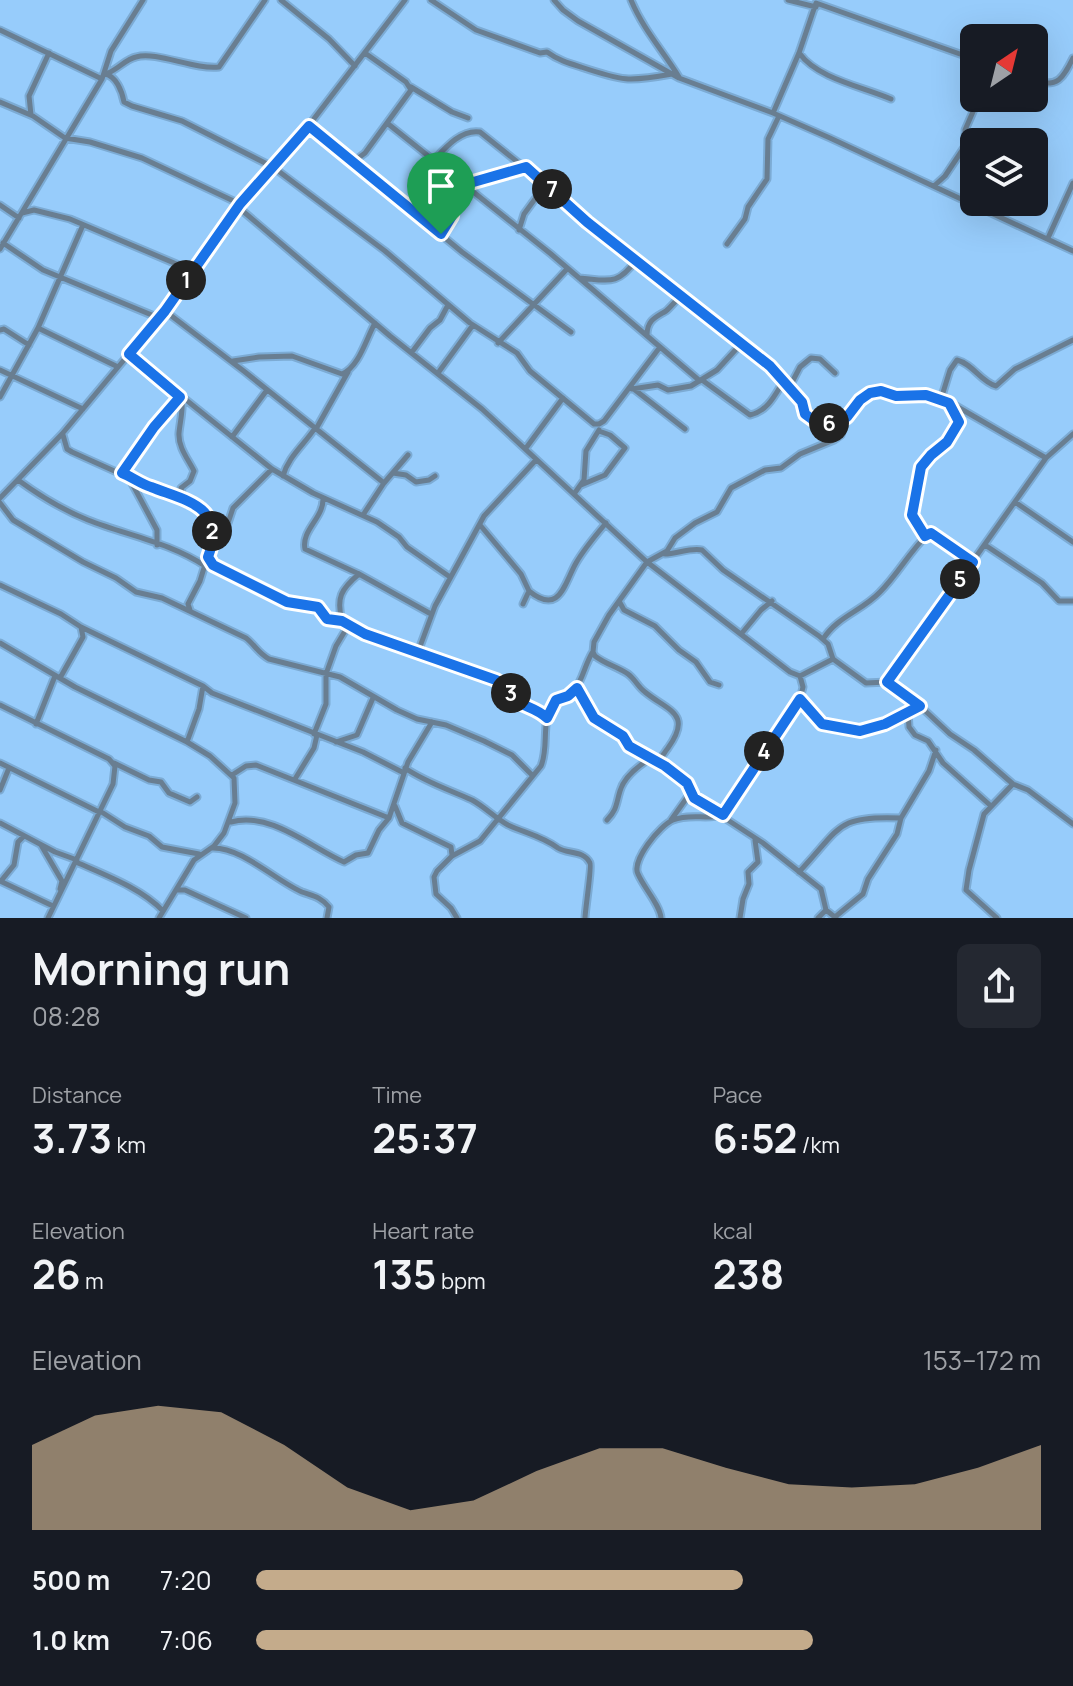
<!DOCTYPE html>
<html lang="en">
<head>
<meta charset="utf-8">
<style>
	:root { --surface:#171b24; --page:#242831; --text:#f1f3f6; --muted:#9ea1a6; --accent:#c4ab8b }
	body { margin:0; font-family:Manrope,sans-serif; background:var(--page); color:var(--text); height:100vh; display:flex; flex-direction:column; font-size:30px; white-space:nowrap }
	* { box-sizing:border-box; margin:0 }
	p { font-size:26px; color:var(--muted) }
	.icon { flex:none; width:44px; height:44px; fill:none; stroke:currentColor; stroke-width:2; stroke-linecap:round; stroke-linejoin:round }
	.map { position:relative; height:918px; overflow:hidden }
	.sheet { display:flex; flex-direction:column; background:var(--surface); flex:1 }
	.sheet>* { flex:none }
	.needle { width:52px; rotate:35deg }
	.buttons { position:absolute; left:960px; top:24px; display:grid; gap:16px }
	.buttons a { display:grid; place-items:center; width:88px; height:88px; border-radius:12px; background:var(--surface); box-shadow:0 8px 32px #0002; font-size:40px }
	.pin { position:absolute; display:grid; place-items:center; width:68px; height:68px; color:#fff; margin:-82px -34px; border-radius:50% 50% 50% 0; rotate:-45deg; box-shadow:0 0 8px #0007 }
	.pin .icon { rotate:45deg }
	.km { position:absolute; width:40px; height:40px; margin:-20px; border-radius:50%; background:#222; color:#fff; font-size:22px; line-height:40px; text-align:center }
	.round { display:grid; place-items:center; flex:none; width:84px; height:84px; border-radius:12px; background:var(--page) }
	.headline { display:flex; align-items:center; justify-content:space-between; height:136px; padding:0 32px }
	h1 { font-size:44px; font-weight:700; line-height:60px }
	.stats { display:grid; grid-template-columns:repeat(3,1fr); gap:12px; height:136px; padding:8px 32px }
	.stats div { display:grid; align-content:center }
	.stats b { font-size:40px; font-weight:700 }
	.stats small { font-size:22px; font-weight:400 }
	.stats p { font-size:22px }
	.chart { height:224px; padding:16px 32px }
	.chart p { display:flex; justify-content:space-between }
	.chart svg { width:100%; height:144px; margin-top:8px; fill:var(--accent); opacity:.7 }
	ul { padding:0 32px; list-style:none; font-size:26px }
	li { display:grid; grid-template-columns:128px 96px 1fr; align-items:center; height:60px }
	li i { height:20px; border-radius:10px; background:var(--accent) }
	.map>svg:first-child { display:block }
</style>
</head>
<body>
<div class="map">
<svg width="1073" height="918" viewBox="0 0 1073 918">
	<rect width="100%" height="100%" fill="#97ccfb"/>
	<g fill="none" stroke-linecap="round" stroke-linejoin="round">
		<defs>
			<path id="minor" d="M281,0L329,39L355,66
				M431,0L476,30L540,53L547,52C558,60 568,63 581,67C623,81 628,82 672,74
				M554,0L563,10L578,21L679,78L773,113L830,138L1073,251
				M631,0C643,29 663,51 679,77
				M788,0L816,7
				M816,3L974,59
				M0,30L102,79
				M800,54C817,78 863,87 891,99
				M108,73C118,69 126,59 136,57C157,51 194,70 219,67L265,0
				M105,74C116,76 122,91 124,102L132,106L182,121L273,167L385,251L470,323L517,353L530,371L594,424H599L604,421L660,347
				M1034,81C1058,88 1063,78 1073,58
				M411,87L452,112L468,118
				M0,102L33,116L65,138L90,142L142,158L240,204
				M773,113L799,53L816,3
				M31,115L29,96L49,53
				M387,123L551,254L700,381
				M309,126L462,252L571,332
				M434,160C445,148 461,129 480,132L545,184L587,222L770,366L802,402L805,414L813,420L821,423L839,421L847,417L854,406L870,393L881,391L896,396L926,395L956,406L1046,458
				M353,162L365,153L411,90L406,82L365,53
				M464,184L526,167
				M934,186L945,176L965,146V130L979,98
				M0,205L19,218
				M238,207L390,336L482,409L647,562L790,672L800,676L833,659L866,683L887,682L1046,458L1073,434
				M22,213L34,210L70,219L193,271
				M519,230L524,214L546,184
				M441,234L452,216L456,179
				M1048,238L1073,183
				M3,243L43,270L159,318
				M727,244L745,219L748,207L767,179L768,139L779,116
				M0,249L102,79L111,51L143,0
				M579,278C607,280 617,287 636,260
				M165,311L245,372L384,483
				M38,328L118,367
				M0,330L4,329L29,345
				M647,335C647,320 656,317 666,311C671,307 676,300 681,296
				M498,343L567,269
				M412,352L430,328L440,320L448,305
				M129,354L272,469L313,493L377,522L399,537L407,547L450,577
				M233,361L259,357L292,356L342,374C359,367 366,339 375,323
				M0,370L83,409
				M438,373L473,325
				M702,380L750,415C765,412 773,399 780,387L786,385
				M789,388L800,367L811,358L820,359L835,373
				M632,389L658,385L668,390L691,386L717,370L740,345
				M635,390L685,429
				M0,397L38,328L83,225
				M941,399L950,370L957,360C973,364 981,382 996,386L1015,369L1073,340
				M182,400C183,412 180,422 179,433C178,447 188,459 194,471L190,481L181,488L183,498
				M316,429L348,372
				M63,435L67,449L72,452L150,487L172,492L198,504L211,524V545
				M232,437L267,390
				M526,448L563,398
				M122,473L154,427L180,397
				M393,473L406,475L416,482L429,480L435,476
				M128,476L157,530V545
				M283,476C288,457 304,445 315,428
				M18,480C40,496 63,510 88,520C126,535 171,543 205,566
				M581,485L605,475L625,448L610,435L599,431
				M574,494L584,480L586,451L599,430
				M0,498L62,434L165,311L240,204L300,137L405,0
				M323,498C324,518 301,530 305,549L359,574L431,614
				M1015,502L1073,542
				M0,503L13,520L83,562L116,578L136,592L162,598L246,638C255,645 258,653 269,659L340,677L397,710L417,719L446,725L484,741L512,755L532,775
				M363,515L384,483L408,455
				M480,525L521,574L529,591L523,604
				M925,535L912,515L911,508L921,467L931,455L947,442L959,422L950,404
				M985,545L1042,583L1059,601H1073
				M665,554C676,554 692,547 702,550L723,570L819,636L828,644L833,659
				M208,558L218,570L287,602L318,607L327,619L342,621
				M359,574C341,589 336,598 342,621L365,634L496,680L510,689L511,698L537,710L546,717
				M0,585L61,614L81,627L83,637L60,678
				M529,591C560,616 564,584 576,563C584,549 596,535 606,523
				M619,601L624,610L655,626L679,650L696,662L710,682L719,685
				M190,610L188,604L200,581L211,545L226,529L233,508L272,469
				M81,627L203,686L199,709L187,742
				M742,633L761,610L772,601
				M823,639C838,616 862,611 880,592C898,574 910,551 928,534L940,538L973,562
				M0,643L75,687L187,742L210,756L234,778L235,803L224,833L214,846L194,860L159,918
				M418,652L435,606L484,516L536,460
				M887,682L920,706L950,734L974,750L1013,784L1028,790L1073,824
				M203,686L212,693L363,752L404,773
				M577,688L594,718L623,736L629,746L665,766L687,783L694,798L763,843L821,889L826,910L836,918
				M800,699L822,724L860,731L885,724L919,707
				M0,705L109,759L115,766L113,784L48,918
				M908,712L909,727L915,735L928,741L943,763L991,806
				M36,724L55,676
				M314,734L326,704V674L336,646L348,626
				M336,742L357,735L373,698
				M655,762C663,758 663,754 668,748C693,713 668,711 645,692C638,687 635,679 628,674C618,667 605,664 595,656L593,652L594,642L609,615L647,562L667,551L675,538L695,523L717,512L731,488L765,470L781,468L800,454L834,440L841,435L847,418
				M0,763L99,812
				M114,763L149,780L161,782L169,793L190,802L197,797
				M405,768C425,782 450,790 472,800C485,807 495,818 508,825C525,833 542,836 558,848C567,854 584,850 590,863C592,866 585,911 585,918
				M232,775L246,766L256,765L389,818
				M295,779L314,748L317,735
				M0,790L9,768
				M395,806L402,823L451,847L452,855
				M100,811L125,827L149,836L162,847L199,854
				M607,820C617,810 616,804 620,791C624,777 638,766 651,758
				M671,820L691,792
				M231,822C270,811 310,847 344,862L356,855L368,853L379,830L389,818L408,762L432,722
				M0,823L55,852L77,860
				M41,845L62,881L60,889
				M212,848C242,847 276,881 302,892C313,896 321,897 329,907L327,918
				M76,862C105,875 141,888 163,911
				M799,872C841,828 835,815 901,818
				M0,881L53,906
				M1,881L14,865L18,842L24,836
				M177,890H185L246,918
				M835,917L863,894L868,879L897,834L901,818L929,771L936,750
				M457,918L451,908L436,894L434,877L437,871L452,856L480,841L541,766C550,745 539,718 556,700C583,693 580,674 592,653
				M661,918C660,905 644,888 638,874C631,861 660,825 673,820C690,813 707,820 723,815L800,699L803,687L800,676
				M740,918L743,899L749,884L748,872L758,862L755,840
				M818,918L826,910
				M997,918L966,890L969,870L984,814L1013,784"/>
		</defs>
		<!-- minor casing -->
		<use href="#minor" stroke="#7cabd4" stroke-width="9"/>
		<!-- minor -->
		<use href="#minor" stroke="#697e91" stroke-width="5"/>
	</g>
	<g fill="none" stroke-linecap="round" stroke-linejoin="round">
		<defs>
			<path id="route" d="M309,126L441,234L452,216L456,179L463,185L526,167L587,222L770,366L802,402L805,414L816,422L839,421L847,417L860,400L870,393L881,391L896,396L926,395L949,403L959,422L947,442L931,455L921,467L912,515L925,536L931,533L973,562L887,682L920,706L885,724L860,731L822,724L800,699L723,815L694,798L687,783L665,766L629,746L623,736L594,718L577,688L568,696L556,700L547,718C536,707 519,706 510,696V689L496,680L365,634L342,621L327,619L318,607L287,602L213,565L208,557C227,506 186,501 151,487C141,484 132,477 122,473L154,427L180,397L129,354L165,311L240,204Z"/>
		</defs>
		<!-- route casing -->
		<use href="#route" stroke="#fff" stroke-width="16"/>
		<!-- route -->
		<use href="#route" stroke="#1a73e8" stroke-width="10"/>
	</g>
</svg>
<div class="buttons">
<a><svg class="needle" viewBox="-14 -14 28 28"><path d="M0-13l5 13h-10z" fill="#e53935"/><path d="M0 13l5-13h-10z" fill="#9ea1a6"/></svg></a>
<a><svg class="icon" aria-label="layers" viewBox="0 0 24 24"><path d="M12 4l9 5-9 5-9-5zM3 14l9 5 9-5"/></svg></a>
</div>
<div class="pin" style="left:441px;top:234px;background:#1e9e55"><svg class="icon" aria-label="arrive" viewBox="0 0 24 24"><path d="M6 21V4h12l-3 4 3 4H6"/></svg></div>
<b class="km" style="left:186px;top:280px">1</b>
<b class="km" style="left:212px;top:531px">2</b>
<b class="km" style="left:511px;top:693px">3</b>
<b class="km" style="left:764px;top:751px">4</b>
<b class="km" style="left:960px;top:579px">5</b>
<b class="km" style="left:829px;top:423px">6</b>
<b class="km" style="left:552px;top:189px">7</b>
</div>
<section class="sheet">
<div class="headline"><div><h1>Morning run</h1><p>08:28</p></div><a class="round"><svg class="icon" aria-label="share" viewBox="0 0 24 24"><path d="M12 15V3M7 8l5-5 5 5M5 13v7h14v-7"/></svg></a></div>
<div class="stats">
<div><p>Distance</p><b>3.73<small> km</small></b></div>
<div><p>Time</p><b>25:37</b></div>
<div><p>Pace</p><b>6:52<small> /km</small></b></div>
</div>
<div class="stats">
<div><p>Elevation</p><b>26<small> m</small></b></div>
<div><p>Heart rate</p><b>135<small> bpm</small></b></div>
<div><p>kcal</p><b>238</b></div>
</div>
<div class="chart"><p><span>Elevation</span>153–172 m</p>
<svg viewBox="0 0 160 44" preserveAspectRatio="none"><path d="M0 44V18L10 9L20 6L30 8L40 18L50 31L60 38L70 35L80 26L90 19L100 19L110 25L120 30L130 31L140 30L150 25L160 18V44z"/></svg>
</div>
<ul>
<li><b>500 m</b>7:20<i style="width:62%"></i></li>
<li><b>1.0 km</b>7:06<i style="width:71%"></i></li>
</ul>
</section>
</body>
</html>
